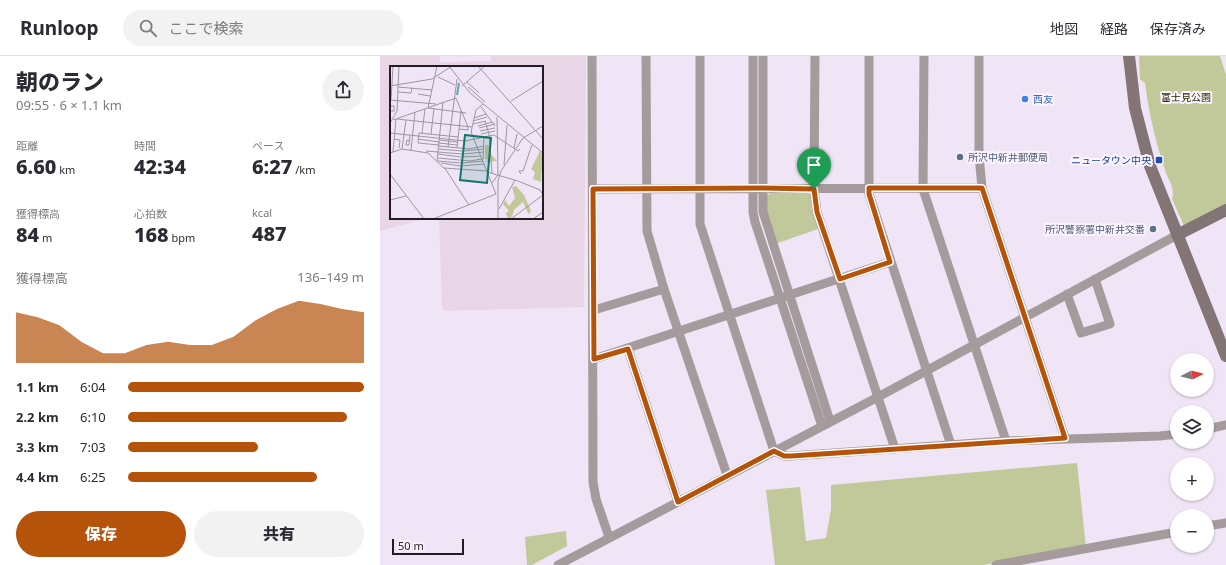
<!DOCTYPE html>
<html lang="ja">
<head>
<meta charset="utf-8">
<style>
	:root { --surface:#fff; --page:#f2f2f3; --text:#2b2b33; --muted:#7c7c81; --line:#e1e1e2; --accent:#b45309 }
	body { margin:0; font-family:"Noto Sans","Noto Sans JP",sans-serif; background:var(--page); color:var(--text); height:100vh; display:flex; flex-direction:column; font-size:15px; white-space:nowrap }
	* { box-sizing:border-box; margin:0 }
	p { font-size:13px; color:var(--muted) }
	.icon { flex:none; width:22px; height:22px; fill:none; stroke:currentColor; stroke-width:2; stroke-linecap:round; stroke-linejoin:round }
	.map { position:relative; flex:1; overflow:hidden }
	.panel { display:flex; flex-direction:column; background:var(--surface); width:380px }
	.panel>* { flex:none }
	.needle { width:26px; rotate:84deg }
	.tools { position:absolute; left:790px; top:297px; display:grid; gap:8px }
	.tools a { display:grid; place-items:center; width:44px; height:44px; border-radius:50%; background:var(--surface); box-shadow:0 1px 3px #0004; font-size:20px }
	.scale { position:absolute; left:12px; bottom:10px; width:72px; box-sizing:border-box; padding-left:4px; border:2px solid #211d22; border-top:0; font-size:11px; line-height:14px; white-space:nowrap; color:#211d22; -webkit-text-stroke:3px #fbf4fe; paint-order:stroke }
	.pin { position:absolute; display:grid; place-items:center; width:34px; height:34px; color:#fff; margin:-41px -17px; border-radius:50% 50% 50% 0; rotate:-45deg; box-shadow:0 0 4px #0007 }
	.pin .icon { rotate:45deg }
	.round { display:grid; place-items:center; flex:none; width:42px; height:42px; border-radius:21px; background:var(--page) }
	.overview { display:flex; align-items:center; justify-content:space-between; height:68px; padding:0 16px }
	h1 { font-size:22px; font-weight:800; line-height:30px }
	.figures { display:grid; grid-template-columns:repeat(3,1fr); gap:6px; height:68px; padding:4px 16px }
	.figures div { display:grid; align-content:center }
	.figures b { font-size:20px; font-weight:800 }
	.figures small { font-size:11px; font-weight:400 }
	.figures p { font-size:11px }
	.chart { height:112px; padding:8px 16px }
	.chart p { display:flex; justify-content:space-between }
	.chart svg { width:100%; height:72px; margin-top:4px; fill:var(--accent); opacity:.7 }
	.button { display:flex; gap:8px; margin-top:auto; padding:8px 16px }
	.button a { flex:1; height:46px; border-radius:24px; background:var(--accent); color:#fff; font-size:16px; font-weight:800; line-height:46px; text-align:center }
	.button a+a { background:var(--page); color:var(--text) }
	ul { padding:0 16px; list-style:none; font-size:13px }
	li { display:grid; grid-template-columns:64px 48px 1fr; align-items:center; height:30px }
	li i { height:10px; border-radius:5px; background:var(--accent) }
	header { display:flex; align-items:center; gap:24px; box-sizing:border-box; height:56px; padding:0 20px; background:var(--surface); border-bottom:1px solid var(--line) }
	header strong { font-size:19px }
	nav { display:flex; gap:22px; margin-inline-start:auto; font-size:14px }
	.search { width:280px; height:36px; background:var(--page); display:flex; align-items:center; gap:10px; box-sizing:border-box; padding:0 14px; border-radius:22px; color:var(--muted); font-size:15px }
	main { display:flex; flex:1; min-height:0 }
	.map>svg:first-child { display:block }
</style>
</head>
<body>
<header>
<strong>Runloop</strong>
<div class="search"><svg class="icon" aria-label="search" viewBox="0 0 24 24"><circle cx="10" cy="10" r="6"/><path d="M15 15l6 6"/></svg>ここで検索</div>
<nav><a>地図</a><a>経路</a><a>保存済み</a></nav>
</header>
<main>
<section class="panel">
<div class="overview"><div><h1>朝のラン</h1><p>09:55 · 6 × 1.1 km</p></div><a class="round"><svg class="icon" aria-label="share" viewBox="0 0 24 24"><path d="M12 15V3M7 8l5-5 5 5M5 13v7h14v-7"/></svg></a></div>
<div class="figures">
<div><p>距離</p><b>6.60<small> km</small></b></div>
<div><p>時間</p><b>42:34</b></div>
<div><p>ペース</p><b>6:27<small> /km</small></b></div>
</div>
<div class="figures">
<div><p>獲得標高</p><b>84<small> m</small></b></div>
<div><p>心拍数</p><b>168<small> bpm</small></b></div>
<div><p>kcal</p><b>487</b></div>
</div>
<div class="chart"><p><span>獲得標高</span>136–149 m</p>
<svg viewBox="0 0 160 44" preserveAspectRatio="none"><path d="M0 44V13L10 16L20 21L30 31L40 38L50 38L60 33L70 31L80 33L90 33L100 28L110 18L120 11L130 6L140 8L150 11L160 13V44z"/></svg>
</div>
<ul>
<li><b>1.1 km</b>6:04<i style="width:100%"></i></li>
<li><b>2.2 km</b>6:10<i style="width:93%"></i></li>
<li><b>3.3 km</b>7:03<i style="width:55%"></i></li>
<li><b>4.4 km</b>6:25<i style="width:80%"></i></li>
</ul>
<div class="button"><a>保存</a><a>共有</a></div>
</section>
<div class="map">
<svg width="846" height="509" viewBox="0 0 846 509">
	<rect width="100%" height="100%" fill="#f0e5f6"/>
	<!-- education -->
	<path fill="#e8d5e6" d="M0,0H60V6L111,5V0H206L204,251L64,255L62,249L59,162H162V11H11V162H47L0,175Z"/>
	<!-- green -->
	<path fill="#c1c89a" d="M759,0H840L846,19V149L804,170L792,143C795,134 790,126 786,117C776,88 769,58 765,27L760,23Z
		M390,137H429L432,140L438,173L395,188L386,158V141Z
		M697,407L706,491L603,509H395L386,434L420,431L426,485L446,482L451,453V429Z
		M186,475L187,490L152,509H147L145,481Z"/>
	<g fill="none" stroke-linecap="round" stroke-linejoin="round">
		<!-- street -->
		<path stroke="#a59b9c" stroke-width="9" d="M212,0L213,426L216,443L229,481
			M266,0L267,175L284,233L347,419
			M320,0V168L394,395L404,400H411L626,385L780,380L797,378
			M373,0V156L375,166L442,370
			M383,0V156L450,365
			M435,0L434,133L437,156L515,393
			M489,0V138L571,389
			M544,0L543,133L626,385
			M599,0V99L602,132L685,382
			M213,133L602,132
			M687,238L701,277L730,268L715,223
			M214,254L284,233
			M248,293L298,446
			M214,303L510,206
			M827,373L846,369
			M827,470L846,467
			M178,509L498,341L797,179
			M616,509L797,476"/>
		<!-- secondary -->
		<path stroke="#837576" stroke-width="12" d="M749,0L755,52L770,110L846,300
			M797,179L846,154"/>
	</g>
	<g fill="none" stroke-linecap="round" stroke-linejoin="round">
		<defs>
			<path id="route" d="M383,132L434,133L437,156L460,223L510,206L489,138V132H602L685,382L411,400H404L394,395L298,446L248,293L214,303L213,133Z"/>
		</defs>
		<!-- route casing -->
		<use href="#route" stroke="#fff" stroke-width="8"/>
		<!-- route -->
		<use href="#route" stroke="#b45309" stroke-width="5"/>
	</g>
	<!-- markers -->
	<circle fill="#3f7fe0" stroke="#fbf4fe" stroke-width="1.5" cx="645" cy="43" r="4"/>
	<g fill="#5c6f8a" stroke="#fbf4fe" stroke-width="1.5">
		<circle cx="580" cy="101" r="4"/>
		<circle cx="773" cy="173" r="4"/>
	</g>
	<rect fill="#1a4fb4" stroke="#fbf4fe" stroke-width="1.5" x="775" y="100" width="8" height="8" rx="2"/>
	<g text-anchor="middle" stroke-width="4" stroke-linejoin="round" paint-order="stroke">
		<!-- park labels -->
		<g font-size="10" fill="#292d01" stroke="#fbf4fe">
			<text x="806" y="45">富士見公園</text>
		</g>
		<!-- shop labels -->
		<g font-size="10" fill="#366cbe" stroke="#fbf4fe" text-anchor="start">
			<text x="653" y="47">西友</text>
		</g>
		<!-- service labels -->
		<g font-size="10" fill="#4e5e75" stroke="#fbf4fe" text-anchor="start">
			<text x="588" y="105">所沢中新井郵便局</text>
			<text x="765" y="177" text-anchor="end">所沢警察署中新井交番</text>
		</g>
		<!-- transit labels -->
		<g font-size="10" fill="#164399" stroke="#fbf4fe" text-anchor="end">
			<text x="771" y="108">ニュータウン中央</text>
		</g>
	</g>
	<!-- overview -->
	<g transform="translate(10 10)">
		<rect width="153" height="153" fill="#f0e5f6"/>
		<path d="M95,79H100V87L107,95L95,96L98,94L95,93ZM150,85L153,88L151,116L143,113L145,106L141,103ZM126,120L134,129L141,145L139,148L138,147L133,136L124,144L122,151L118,153L116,147L119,145L113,138L115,134L119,140L125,132L122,121Z" fill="#c1c89a"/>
		<path fill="none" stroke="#5da7b2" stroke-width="2" d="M67,29L69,17"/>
		<path fill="none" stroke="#9d95a1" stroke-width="1" d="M47,0L38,42L76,47M59,0L80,27L153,87M88,0L153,73M48,11L65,19M77,16L89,27M0,20L42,13L62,0M72,20L95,0M8,21L42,24M78,21L95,36M8,26L21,27L22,22M28,28L40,30M0,34L46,38M1,34L3,0M121,35L153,15M93,38L86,44L81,66L106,128M0,40H4V45H0M91,41L105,60M84,52L96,48M7,53L82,61M3,54L66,32L78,61M83,55L97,51M95,55L99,68L102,107M0,57L7,45L9,0M83,58L96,55M88,60L102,56M89,62L105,58M69,63L78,64V61M90,65L105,62M0,67L75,75L104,69L128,85L130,83M32,67L35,43M41,68L44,42M91,68L105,65M4,73L10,74L9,82M28,73L49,76M49,74L68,76M20,75L17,74L16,79H19L20,69M49,77L67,79M49,79L28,77L29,67L68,71M49,80L79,83L94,80M58,81L67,13M67,82L71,45M124,82L127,68M12,83L16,54M49,83L72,85M21,84L25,46M36,85L48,86M73,85L94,83M3,86L6,53M48,86L72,88M0,87L12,83L38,87L56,104L79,139M48,88L71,91M73,88L94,86M72,91L91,90M48,92L80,95L92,93M93,94L94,70M47,95L53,36M48,95L71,97M51,97L71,100M72,97L93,95M114,99L117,59M71,100L94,98M54,102L97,105M97,106L128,115L150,124L153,129M0,108L34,153M131,108L129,105H133L142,79M102,117L108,109L107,51M0,134L16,130M109,143L125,114M43,153L106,128M108,153V115L111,105L133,72L153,60M121,153L153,129M143,153L153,146"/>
		<path fill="#0f766e" fill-opacity="0.15" stroke="#0f766e" stroke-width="2" d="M75,69L101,72L97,117L70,114Z"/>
		<rect width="153" height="153" fill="none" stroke="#211d22" stroke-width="2"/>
	</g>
</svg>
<div class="tools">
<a><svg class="needle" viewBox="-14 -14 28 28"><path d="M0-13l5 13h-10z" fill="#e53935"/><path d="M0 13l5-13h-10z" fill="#7c7c81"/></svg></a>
<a><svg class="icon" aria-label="layers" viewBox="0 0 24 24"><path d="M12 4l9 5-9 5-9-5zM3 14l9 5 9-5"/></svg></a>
<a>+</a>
<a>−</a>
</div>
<div class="scale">50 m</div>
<div class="pin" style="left:434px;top:133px;background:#1e9e55"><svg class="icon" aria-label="arrive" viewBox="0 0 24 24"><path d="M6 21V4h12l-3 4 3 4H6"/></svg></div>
</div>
</main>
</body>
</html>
